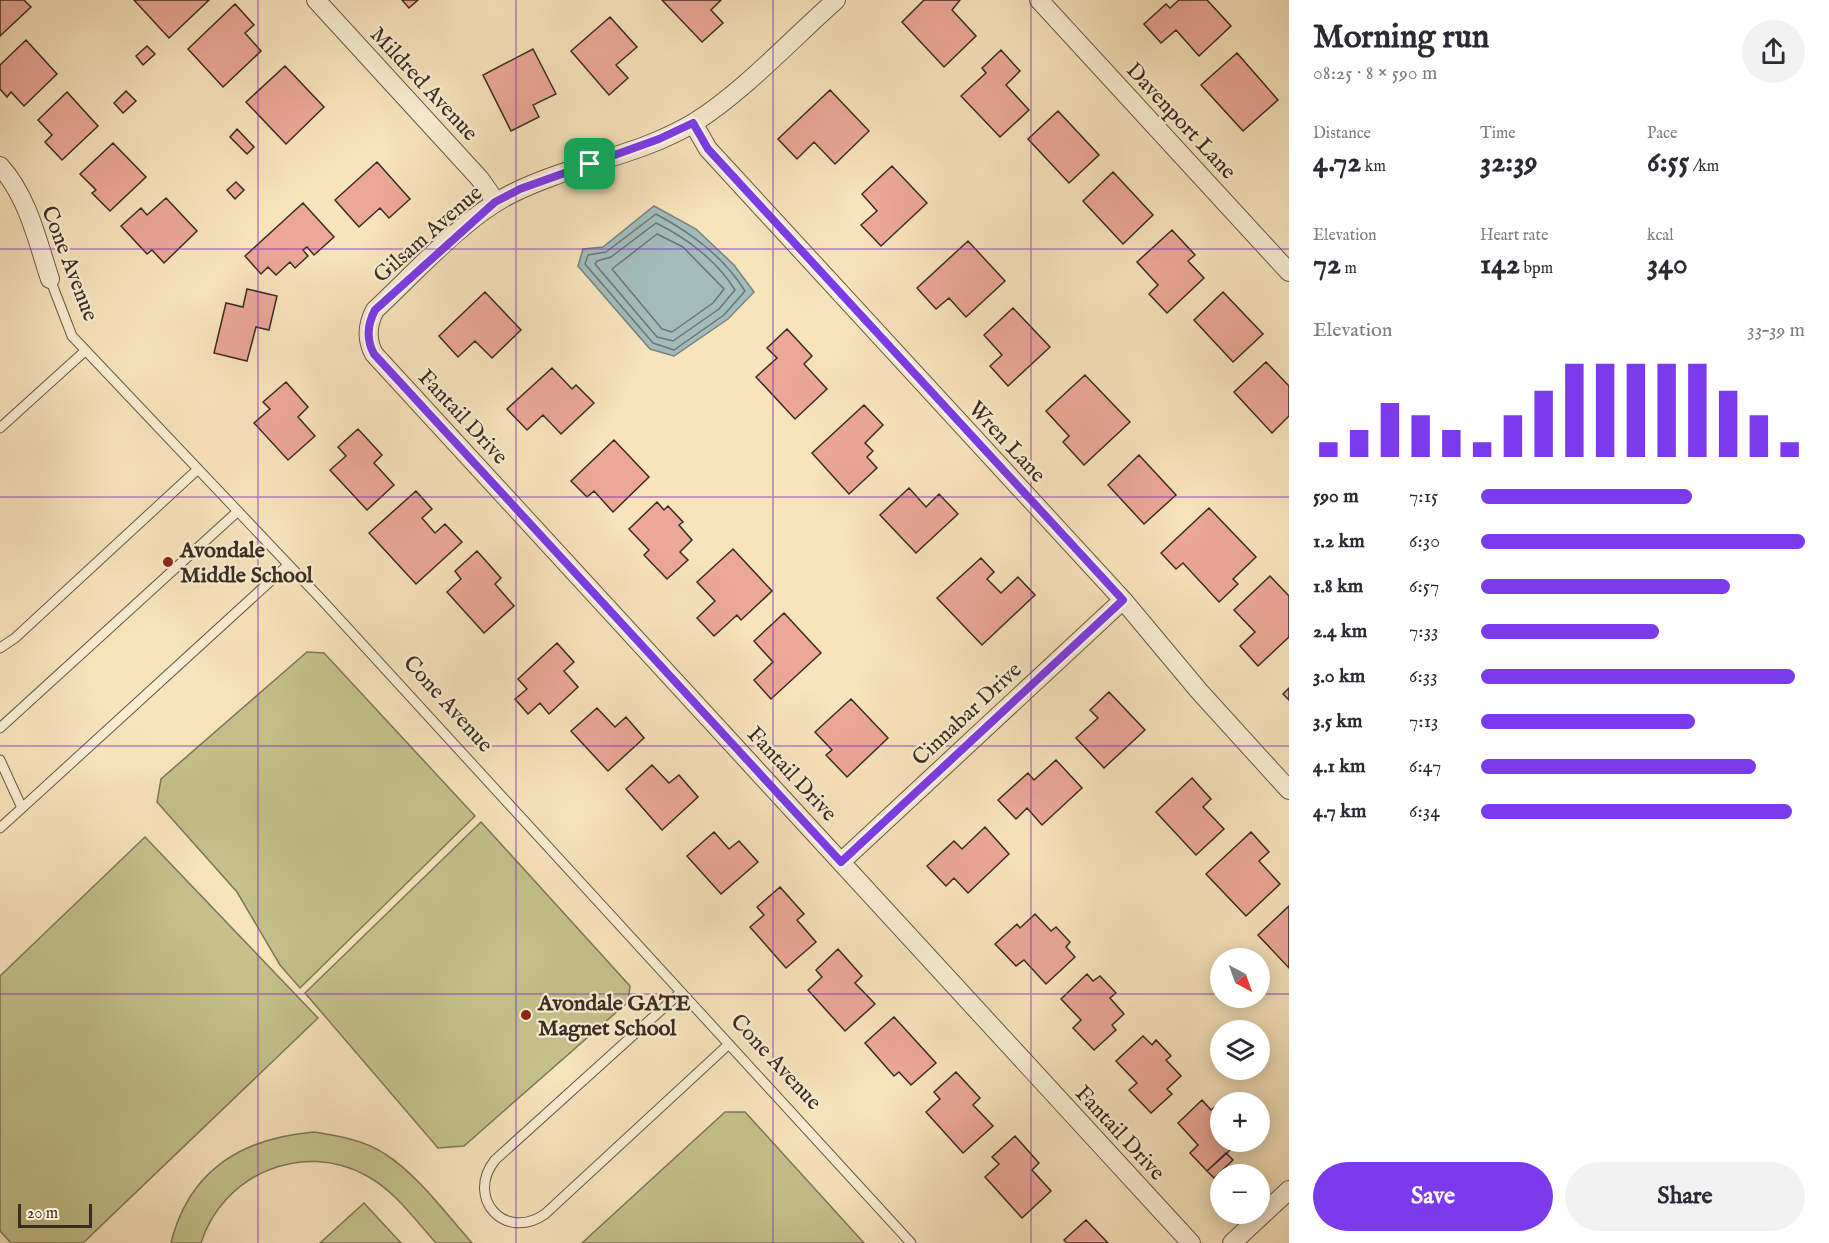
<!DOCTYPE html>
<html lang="en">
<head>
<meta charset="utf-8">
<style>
	:root { --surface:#fff; --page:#f2f2f3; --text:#2b2b33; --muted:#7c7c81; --accent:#7c3aed }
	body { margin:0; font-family:"IM FELL English",serif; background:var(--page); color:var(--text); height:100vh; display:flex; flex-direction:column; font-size:22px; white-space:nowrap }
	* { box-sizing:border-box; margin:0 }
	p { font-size:20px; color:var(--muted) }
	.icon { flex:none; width:33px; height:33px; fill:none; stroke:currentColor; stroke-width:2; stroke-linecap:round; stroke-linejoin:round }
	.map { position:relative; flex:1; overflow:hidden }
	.drawer { display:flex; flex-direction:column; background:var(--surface); width:540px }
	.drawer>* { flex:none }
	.needle { width:39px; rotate:139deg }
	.tools { position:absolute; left:1210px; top:948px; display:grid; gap:12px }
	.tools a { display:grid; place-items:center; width:60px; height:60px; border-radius:50%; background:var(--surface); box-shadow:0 3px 15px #0003; font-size:30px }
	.scale { position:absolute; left:18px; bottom:15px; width:74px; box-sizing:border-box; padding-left:6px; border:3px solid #3a2c24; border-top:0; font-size:16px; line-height:21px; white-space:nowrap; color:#3a2c24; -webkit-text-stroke:4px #faedd3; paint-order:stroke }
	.pin { position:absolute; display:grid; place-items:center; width:51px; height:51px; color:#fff; margin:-26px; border-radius:12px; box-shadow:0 3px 9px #0006 }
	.round { display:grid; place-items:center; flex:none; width:63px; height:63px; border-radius:32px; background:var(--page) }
	.headline { display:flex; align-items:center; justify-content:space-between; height:102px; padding:0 24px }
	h1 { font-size:33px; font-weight:700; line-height:45px }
	.metrics { display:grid; grid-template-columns:repeat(3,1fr); gap:9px; height:102px; padding:6px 24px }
	.metrics div { display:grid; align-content:center }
	.metrics b { font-size:30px; font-weight:700 }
	.metrics small { font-size:16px; font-weight:400 }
	.metrics p { font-size:16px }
	.chart { height:168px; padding:12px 24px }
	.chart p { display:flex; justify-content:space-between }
	.chart svg { width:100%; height:108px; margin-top:6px; stroke:var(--accent); stroke-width:6 }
	.cta { display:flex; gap:12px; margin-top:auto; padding:12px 24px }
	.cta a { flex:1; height:69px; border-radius:36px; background:var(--accent); color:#fff; font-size:24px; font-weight:700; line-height:69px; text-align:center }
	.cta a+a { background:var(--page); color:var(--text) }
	ul { padding:0 24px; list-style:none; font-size:20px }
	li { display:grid; grid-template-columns:96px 72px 1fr; align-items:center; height:45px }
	li i { height:15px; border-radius:8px; background:var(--accent) }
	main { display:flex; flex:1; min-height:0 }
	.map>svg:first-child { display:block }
</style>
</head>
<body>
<main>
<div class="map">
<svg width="1289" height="1243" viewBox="0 0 1289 1243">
	<rect width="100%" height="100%" fill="#f7e3bc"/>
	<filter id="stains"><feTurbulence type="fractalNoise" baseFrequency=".00333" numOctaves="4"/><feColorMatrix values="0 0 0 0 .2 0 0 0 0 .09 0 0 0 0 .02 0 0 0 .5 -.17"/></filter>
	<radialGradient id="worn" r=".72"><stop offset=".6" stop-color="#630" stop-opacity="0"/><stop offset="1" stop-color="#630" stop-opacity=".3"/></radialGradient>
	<!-- green -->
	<path fill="#c4c18c" stroke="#7f7658" stroke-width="1.5" d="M307,652L324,653L475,816L300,988L280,965L237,892L157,802L161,779Z
		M481,822L630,986L628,1002L464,1146L438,1148L305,993Z
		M145,837L318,1018L83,1243H11L0,1231V976Z
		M725,1112H745L864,1243H582Z
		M314,1132C338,1136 364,1140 385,1154C417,1174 447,1215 472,1243H436C415,1220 395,1191 367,1176C303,1140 223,1174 201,1243H171C189,1170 243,1138 314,1132Z
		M364,1203L401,1243H320Z"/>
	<!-- water -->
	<path fill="#a1bcbb" stroke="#78827f" stroke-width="1.5" d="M654,206L696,229L734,265L754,292L728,319L674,356L650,349L578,266L583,249L603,247Z"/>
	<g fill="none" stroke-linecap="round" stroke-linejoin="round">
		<!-- shore -->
		<path stroke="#6e7470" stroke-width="1.5" d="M656,214C691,233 723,256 745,291L724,315L674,350L653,343L585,264L588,255L606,252Z
			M656,223C687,238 717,261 735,290L719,309L673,341L657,337L595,264L597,261L611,257Z
			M657,234L683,247L724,289L713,303L672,332L662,329L612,269Z"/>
	</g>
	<!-- building -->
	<path fill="#eca798" stroke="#3a2c24" stroke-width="1.5" d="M0,0H24L31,7L0,36Z
		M134,0H209L169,38Z
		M402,0H418L409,8Z
		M662,0H721L711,10L723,23L702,42Z
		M924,0H960L952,10L976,36L944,67L902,22Z
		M1179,0H1207L1231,26L1199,56L1176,30L1161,43L1144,24L1166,4L1170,8Z
		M235,4L254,25L245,33L261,51L223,87L188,49Z
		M610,17L637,47L616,65L628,78L609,95L571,51Z
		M26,40L57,74L24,106L11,92L7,97L0,89V65Z
		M147,46L155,54L143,65L136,56Z
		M533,49L556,94L533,105L539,117L511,131L483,75Z
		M1001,50L1020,71L1006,85L1029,110L1000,137L961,96L986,73L982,68Z
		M1237,53L1278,100L1243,131L1201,85Z
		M285,66L324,107L286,144L246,102Z
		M830,90L869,131L835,164L814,142L797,159L778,139Z
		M126,91L136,101L123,113L114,103Z
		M67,92L98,126L62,160L45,142L52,135L38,120Z
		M1058,111L1099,155L1069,183L1028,139Z
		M237,129L254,147L247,154L230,137Z
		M113,143L146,177L110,211L92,193L96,190L80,174Z
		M377,162L410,199L389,218L380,208L359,227L335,200Z
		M892,166L927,203L881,246L861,225L877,211L862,194Z
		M1113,172L1153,215L1123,244L1083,201Z
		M236,182L244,190L235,199L227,190Z
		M166,198L197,231L164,263L152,250L147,254L121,226L141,208L147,215Z
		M303,203L334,237L314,255L307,247L303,250L308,256L295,268L290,262L276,275L268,267L261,274L245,256Z
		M1172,230L1195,255L1188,261L1204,278L1167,313L1149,294L1158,285L1137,262Z
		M968,241L1005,281L966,317L949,298L936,309L917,288Z
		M247,289L277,296L269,330L256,327L247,361L214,353L226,303L243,307Z
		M485,292L521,330L492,358L475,341L458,357L439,336Z
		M1223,292L1263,334L1233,362L1194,320Z
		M1013,308L1050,347L1008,386L990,366L1002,355L984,335Z
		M787,329L812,356L804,364L827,389L795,419L756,377L777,358L767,348Z
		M1266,362L1289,386V416L1272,433L1234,392Z
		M552,368L572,389L576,385L594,403L561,434L543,415L527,430L507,409Z
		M1085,375L1130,422L1084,465L1063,442L1069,436L1046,411Z
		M286,382L308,407L298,417L315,436L288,460L254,423L270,409L263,402Z
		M864,405L883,425L865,443L873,451L867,457L877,468L849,494L812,453Z
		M358,429L382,455L374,463L394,485L367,510L330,470L346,456L338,447Z
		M614,440L649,477L613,512L594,491L587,497L571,481Z
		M1139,455L1176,495L1144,524L1108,485Z
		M909,488L926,507L939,494L958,514L916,553L880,515Z
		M416,491L432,509L422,518L435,533L445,524L462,542L416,584L369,533Z
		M657,502L664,510L668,506L683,522L679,525L692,540L680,552L688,560L667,579L644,555L649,550L629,529Z
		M1209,508L1256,557L1233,579L1238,584L1219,602L1183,563L1176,569L1161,553Z
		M733,549L772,591L741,620L737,615L714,636L697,618L715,601L697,582Z
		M477,551L501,578L495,584L514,606L484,633L447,592L461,579L455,571Z
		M981,558L994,572L987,579L1001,593L1018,577L1035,595L982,645L937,598Z
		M1270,576L1289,596V637L1258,666L1240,646L1255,632L1234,610Z
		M784,613L821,653L771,699L754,680L773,662L754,641Z
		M557,643L574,662L564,671L578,687L549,714L540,703L528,714L515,699L527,689L518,679Z
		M1289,688V700L1283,694Z
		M1109,692L1145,730L1104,768L1076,738L1098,718L1090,710Z
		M851,699L888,738L847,777L826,755L832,750L815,732Z
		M597,708L615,727L626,717L644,738L608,771L571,731Z
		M1056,760L1082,788L1042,825L1027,808L1016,819L998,800L1028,773L1034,780Z
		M652,765L669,783L679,775L698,797L662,830L626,789Z
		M1192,778L1211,799L1203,807L1224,829L1196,855L1156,812Z
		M985,827L1009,854L968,893L954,878L946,886L927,866L954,841L962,849Z
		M714,832L729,849L739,841L758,862L721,894L687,856Z
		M1251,832L1269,852L1259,861L1280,884L1246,916L1206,874Z
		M780,887L804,914L797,920L816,942L786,968L750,927L764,915L757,907Z
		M1289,906V968L1258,935Z
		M1035,914L1051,931L1056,927L1070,942L1066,947L1075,957L1046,984L1024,960L1016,966L995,944L1017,924L1020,928Z
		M838,949L862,976L855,983L875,1004L845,1031L808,990L822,977L816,970Z
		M1087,974L1093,981L1100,976L1116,993L1110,998L1124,1014L1112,1025L1116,1030L1094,1050L1073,1028L1081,1020L1061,999Z
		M894,1017L936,1063L911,1085L899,1072L894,1076L865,1043Z
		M1143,1036L1152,1045L1156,1040L1171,1056L1166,1060L1181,1076L1167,1089L1172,1094L1151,1113L1129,1090L1137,1083L1116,1061Z
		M956,1072L980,1098L973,1105L993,1126L963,1153L926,1112L940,1099L934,1092Z
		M1202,1100L1211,1110L1216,1106L1221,1112V1142H1239L1207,1171L1190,1153L1198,1145L1178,1123Z
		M1015,1136L1039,1163L1032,1170L1051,1191L1022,1218L985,1177L999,1164L992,1157Z
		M1226,1153L1233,1160L1214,1178L1207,1171Z
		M1086,1220L1108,1243H1067L1064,1240Z"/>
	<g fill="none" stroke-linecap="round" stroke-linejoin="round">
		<defs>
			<path id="service" d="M50,279L72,336L321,599L911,1243
				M0,428L85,351
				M0,648L15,638L197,470
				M0,728L237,512
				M0,760L22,808L288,565
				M0,828L22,808
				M681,992L495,1160C465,1198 505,1242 545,1214L729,1044"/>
			<path id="minor" d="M316,0L480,179L496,202
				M836,0C793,38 743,92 695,122C640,156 571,164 513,193C465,216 415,273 375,310C367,325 366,339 374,354L1191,1243
				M1039,0L1289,272
				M693,123L708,149L1123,600L1199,691L1289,790
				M0,166C28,197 37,240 50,279
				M841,862L1123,600
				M1232,1243L1289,1190"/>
		</defs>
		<!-- service casing -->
		<use href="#service" stroke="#695a4a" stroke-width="11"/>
		<!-- minor casing -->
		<use href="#minor" stroke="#695a4a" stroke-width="20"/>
		<!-- service -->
		<use href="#service" stroke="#faedd3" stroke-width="9"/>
		<!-- minor -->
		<use href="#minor" stroke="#faedd3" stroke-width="18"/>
	</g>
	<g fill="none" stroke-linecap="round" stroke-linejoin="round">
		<defs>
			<path id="route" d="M693,123L708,149L1123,600L841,862L374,354C366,339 367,325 375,310L495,202L520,189L659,139Z"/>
		</defs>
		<!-- route casing -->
		<use href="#route" stroke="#fff" stroke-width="12"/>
		<!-- route -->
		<use href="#route" stroke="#7c3aed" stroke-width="8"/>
	</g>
	<!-- grid -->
	<path fill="none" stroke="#7b2cbf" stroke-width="1.5" stroke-opacity="0.55" d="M258,0V1243M516,0V1243M773,0V1243M1031,0V1243M0,249H1289M0,497H1289M0,746H1289M0,994H1221M1260,994H1289"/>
	<!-- markers -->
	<g fill="#8f2418" stroke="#faedd3" stroke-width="2">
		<circle cx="168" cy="562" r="6"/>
		<circle cx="526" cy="1015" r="6"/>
	</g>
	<g text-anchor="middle" stroke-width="4.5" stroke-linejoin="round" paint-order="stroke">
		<!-- street labels -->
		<g font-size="22" fill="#3a2c24" stroke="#faedd3">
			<text transform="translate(425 83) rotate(47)" y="8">Mildred Avenue</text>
			<text transform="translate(1182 120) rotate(47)" y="8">Davenport Lane</text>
			<text transform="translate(427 233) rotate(-41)" y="8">Gilsam Avenue</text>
			<text transform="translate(71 263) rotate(69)" y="8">Cone Avenue</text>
			<text transform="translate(464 416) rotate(47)" y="8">Fantail Drive</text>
			<text transform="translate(1008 441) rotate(47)" y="8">Wren Lane</text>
			<text transform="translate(449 703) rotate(48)" y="8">Cone Avenue</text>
			<text transform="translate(966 713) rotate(-43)" y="8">Cinnabar Drive</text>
			<text transform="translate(793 773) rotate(47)" y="8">Fantail Drive</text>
			<text transform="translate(777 1061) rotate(47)" y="8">Cone Avenue</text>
			<text transform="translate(1121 1132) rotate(47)" y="8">Fantail Drive</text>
		</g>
		<!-- poi labels -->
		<g font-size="22" font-weight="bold" fill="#3a2c24" stroke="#faedd3" text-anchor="start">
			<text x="180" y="557">Avondale<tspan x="180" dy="25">Middle School</tspan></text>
			<text x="538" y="1010">Avondale GATE<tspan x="538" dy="25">Magnet School</tspan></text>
		</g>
	</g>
	<rect width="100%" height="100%" filter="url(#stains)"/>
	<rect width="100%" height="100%" fill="url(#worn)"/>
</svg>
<div class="tools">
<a><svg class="needle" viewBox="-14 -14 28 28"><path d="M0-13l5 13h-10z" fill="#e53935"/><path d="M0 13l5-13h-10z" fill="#7c7c81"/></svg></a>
<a><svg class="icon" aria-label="layers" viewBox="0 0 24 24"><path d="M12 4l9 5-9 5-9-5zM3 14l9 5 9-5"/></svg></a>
<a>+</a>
<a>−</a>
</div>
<div class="scale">20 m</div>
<div class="pin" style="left:590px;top:164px;background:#1e9e55"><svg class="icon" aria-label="arrive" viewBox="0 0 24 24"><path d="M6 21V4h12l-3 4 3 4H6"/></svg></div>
</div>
<section class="drawer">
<div class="headline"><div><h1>Morning run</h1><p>08:25 · 8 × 590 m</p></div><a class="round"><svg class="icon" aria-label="share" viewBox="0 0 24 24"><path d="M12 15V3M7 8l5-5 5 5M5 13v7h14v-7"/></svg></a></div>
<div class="metrics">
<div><p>Distance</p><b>4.72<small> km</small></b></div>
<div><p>Time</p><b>32:39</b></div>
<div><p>Pace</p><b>6:55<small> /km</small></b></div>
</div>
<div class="metrics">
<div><p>Elevation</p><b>72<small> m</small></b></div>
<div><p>Heart rate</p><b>142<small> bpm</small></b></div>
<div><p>kcal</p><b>340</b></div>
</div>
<div class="chart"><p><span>Elevation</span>33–39 m</p>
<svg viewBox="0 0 160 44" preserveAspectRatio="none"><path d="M5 44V38M15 44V33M25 44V22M35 44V27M45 44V33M55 44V38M65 44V27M75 44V17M85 44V6M95 44V6M105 44V6M115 44V6M125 44V6M135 44V17M145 44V27M155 44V38"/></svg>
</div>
<ul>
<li><b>590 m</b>7:15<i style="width:65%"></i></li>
<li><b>1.2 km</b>6:30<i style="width:100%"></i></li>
<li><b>1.8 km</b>6:57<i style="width:77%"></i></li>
<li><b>2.4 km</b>7:33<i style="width:55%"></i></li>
<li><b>3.0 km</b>6:33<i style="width:97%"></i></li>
<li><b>3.5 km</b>7:13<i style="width:66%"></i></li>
<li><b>4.1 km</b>6:47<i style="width:85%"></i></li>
<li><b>4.7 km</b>6:34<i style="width:96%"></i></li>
</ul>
<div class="cta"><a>Save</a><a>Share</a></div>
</section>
</main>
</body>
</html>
